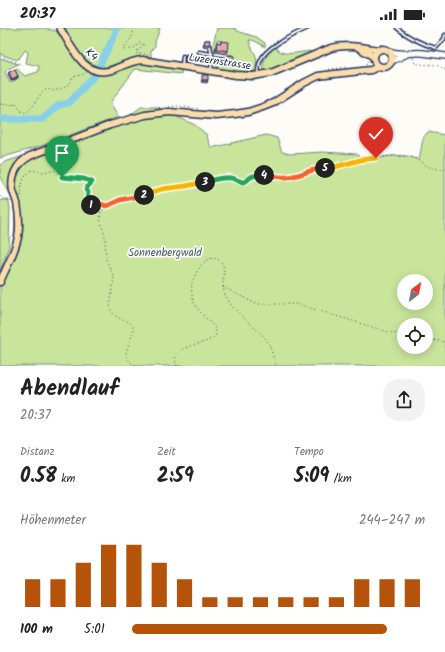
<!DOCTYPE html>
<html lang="de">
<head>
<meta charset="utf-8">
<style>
	:root { --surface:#fff; --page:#f2f2f2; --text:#222; --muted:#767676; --accent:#b45309 }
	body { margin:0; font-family:Kalam,sans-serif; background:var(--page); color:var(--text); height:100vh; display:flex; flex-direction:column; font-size:15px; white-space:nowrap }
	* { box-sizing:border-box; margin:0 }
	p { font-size:13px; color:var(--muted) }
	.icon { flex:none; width:22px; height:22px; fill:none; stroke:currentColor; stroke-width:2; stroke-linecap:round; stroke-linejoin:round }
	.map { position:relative; height:338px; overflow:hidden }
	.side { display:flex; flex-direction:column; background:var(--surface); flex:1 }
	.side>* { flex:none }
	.needle { width:26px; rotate:31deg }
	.controls { position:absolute; left:397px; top:246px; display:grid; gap:8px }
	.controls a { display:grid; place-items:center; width:36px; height:36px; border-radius:50%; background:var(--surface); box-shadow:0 2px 10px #0003; font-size:20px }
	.pin { position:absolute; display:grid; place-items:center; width:34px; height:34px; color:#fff; margin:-41px -17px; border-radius:50% 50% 50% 0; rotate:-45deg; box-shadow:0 0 4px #0007 }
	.pin .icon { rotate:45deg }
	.km { position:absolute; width:20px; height:20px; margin:-10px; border-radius:50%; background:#222; color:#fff; font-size:11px; line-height:20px; text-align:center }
	.round { display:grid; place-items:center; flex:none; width:42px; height:42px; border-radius:16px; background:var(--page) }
	.head { display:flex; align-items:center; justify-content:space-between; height:68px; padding:0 20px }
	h1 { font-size:22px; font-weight:700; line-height:30px }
	.stats { display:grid; grid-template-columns:repeat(3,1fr); gap:6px; height:68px; padding:4px 20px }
	.stats div { display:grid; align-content:center }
	.stats b { font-size:20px; font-weight:700 }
	.stats small { font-size:11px; font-weight:400 }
	.stats p { font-size:11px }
	.chart { height:112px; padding:8px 20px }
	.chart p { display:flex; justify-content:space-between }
	.chart svg { width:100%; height:72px; margin-top:4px; stroke:var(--accent); stroke-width:6 }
	ul { padding:0 20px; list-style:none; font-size:13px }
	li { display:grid; grid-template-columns:64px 48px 1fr; align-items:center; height:30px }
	li i { height:10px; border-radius:5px; background:var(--accent) }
	.status { display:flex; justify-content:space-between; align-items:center; height:28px; padding:0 20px; background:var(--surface); direction:ltr }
	.status svg { height:11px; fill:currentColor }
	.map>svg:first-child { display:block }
</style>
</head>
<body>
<div class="status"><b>20:37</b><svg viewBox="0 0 49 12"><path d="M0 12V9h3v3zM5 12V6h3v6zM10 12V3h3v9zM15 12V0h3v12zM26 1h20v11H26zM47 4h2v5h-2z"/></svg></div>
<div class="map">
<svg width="445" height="338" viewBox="0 0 445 338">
	<rect width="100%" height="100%" fill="#fdfcf7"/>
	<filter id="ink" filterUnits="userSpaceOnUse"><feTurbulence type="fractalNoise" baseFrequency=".025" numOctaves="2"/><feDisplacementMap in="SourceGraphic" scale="8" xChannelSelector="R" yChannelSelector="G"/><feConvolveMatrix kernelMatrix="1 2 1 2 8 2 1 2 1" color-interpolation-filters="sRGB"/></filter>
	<g filter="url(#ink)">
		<!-- green -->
		<path fill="#c9e59c" stroke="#728a7d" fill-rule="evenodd" d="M0,0H44C49,2 55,2 59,5C62,7 64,12 66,15C76,31 83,46 104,46L138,35H147L182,41L181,46L135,41L110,75L118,89L41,118L0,130V30L18,36L8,41L5,44L10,55L19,50L15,41L17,40L20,44L25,48L38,44L39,38L26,35L28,24L25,22L21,28L17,32L0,26Z
			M63,0H160L155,14V18L151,22V29H139L106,39H98L86,32L80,25L78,24Z
			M217,0H235L237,3L256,9L265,15V19C261,16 257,14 252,12H249C253,27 260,26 255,43C247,48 225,43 217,40V35L232,38L234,30H233V27L227,26L228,18L226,14L217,12L213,28L212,17L214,13Z
			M276,19V21C285,29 299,24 310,23V25L277,40L266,43L263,40C263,31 269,24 276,19Z
			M141,79H156L195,97L206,106L211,120L266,107L277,110L282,124L290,126L322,124L357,126L365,134C380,129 405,123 419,133L423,110L428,104L445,107V338H0V255L14,217L15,194L14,178L13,169L3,155L0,149V137L5,134L33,125L121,94ZM404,253H426V275H404ZM404,297H426V319H404Z
			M8,171L10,180L9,218L0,244V173Z"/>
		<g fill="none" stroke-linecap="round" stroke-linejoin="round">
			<!-- river -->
			<path stroke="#88d0ea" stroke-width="7" d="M0,91H43L59,77L69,75L95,47L115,6L117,0"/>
			<defs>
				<path id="service" d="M397,0C409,10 422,16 436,20L444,11L445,7
					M210,18L213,31L211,41
					M199,24L212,26
					M212,29L225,31
					M182,37L183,28
					M258,46C259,42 258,37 260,34C264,19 295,6 308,0"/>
				<path id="secondary" d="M389,23C402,28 410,24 423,25C430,26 438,27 445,28
					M392,33L407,26"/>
				<path id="primary" d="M60,0C72,19 84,51 112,42C122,38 131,33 142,32L236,47L253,48L271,45L331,20C347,16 363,19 379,22
					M359,20L374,29
					M374 30a9 9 0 1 1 18 0a9 9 0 1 1-18 0Z
					M0,254C6,240 15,224 18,209C20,198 19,186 17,175C16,171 14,167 13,163C10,148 17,135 30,128L110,97L145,87L169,84L216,88L235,86L248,84L263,79L273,75L304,55L318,48L334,46L371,42L379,38"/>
			</defs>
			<!-- service casing -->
			<use href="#service" stroke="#1b2f5e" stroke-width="5"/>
			<!-- secondary casing -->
			<use href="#secondary" stroke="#1b2f5e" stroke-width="8"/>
			<!-- primary casing -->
			<use href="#primary" stroke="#1b2f5e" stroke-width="9"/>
			<!-- path -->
			<path stroke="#1b2f5e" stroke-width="1" stroke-dasharray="1 3" stroke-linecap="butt" d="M49,0H54
				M134,0L132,9L124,20V23H125L136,19L139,15L143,16V18L136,24L137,26H145L148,28
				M381,17L387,18
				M0,28L21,36
				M413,30L414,34C425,40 433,32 445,42
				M366,37L369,31
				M329,41L348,39
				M0,76C4,76 7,78 10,75L13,78L15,75L21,83L26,85L33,78L42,64L47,61L54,63L65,59L70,55L73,49L76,48L82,47L87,44
				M169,79L177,78L200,81
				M155,80L166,79
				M0,168L1,170L12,174
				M21,168C22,156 22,149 32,142L43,144L48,143H60L59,146L60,148L63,149L84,151L92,154L88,158L86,162L88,164L87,172L91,171L90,182L100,176L106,177
				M223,259L256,276H297L392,305L404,307
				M426,311L445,314
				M135,338C130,334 126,330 126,324L134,302C132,289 113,294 110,279L114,250L106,231L105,208L100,191L101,183L107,178L120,172L142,167L162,161L186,158L221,150H231L242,154H244L252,149L256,147H268L276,149H287L294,148L310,142L335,139L360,132L389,128H409L417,131L429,139L438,141L445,140
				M177,338C167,316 205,318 214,309C217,307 216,303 215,300C209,292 197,283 194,274C192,269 191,261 192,256C194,246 207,222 220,233C226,238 223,249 223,256C223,260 224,265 226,268C233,285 257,298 267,313C272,320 272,330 277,338"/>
			<!-- service -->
			<use href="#service" stroke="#fdfcf7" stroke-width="2"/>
			<!-- secondary -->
			<use href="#secondary" stroke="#fdfcf7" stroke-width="5.5"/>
			<!-- primary -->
			<use href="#primary" stroke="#faddab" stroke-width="6"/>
		</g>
		<!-- wall -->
		<path fill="#c59290" stroke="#1b2f5e" d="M205,12H210L208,19L203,18Z
			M221,13L228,23L226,26L215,24L217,14L220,15Z
			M186,26L192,30L190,35L185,34Z
			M228,27L233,35L232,37L226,36L227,32V29Z
			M9,44L18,48L17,50L11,53L8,46Z"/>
		<!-- shaded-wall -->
		<path fill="#a07776" stroke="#1b2f5e" d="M18,48L17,50L11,53L12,51Z
			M202,52H208L207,55L201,54Z"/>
		<!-- building -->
		<path fill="#e5aaa8" stroke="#1b2f5e" d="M205,12H210L209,17L204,16Z
			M221,13L229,14L228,23L216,21L217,14L221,15Z
			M186,26L193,27L192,30H191V33L186,32Z
			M228,27L234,28L233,35L226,34L228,29Z
			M15,42L18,48L12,51L9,44Z
			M202,47H208V52H202Z"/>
	</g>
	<g fill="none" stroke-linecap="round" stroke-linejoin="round" filter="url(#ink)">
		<defs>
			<path id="split-1" d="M62,149L84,151L92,154L88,158L86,162L88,164L87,172L91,171V177"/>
			<path id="split-2" d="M91,177V182L100,176L107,178L120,172L144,167"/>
			<path id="split-3" d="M144,167L162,161L186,158L205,154"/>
			<path id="split-4" d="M205,154C213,152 222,149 231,150C235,150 239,154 243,154C246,154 248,151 251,149C255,147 260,147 264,147"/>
			<path id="split-5" d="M264,147C272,147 279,150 287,149C300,148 310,141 325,140"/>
			<path id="split-6" d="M325,140L335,139L360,132L376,130"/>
		</defs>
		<!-- split-1 casing -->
		<use href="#split-1" stroke="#fff" stroke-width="8"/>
		<!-- split-2 casing -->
		<use href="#split-2" stroke="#fff" stroke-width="8"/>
		<!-- split-3 casing -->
		<use href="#split-3" stroke="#fff" stroke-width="8"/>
		<!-- split-4 casing -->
		<use href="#split-4" stroke="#fff" stroke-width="8"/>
		<!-- split-5 casing -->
		<use href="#split-5" stroke="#fff" stroke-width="8"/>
		<!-- split-6 casing -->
		<use href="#split-6" stroke="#fff" stroke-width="8"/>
		<!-- split-1 -->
		<use href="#split-1" stroke="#22a559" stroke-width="5"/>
		<!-- split-2 -->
		<use href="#split-2" stroke="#f0652b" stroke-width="5"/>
		<!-- split-3 -->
		<use href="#split-3" stroke="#f5b400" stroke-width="5"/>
		<!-- split-4 -->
		<use href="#split-4" stroke="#22a559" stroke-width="5"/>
		<!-- split-5 -->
		<use href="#split-5" stroke="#f0652b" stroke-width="5"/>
		<!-- split-6 -->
		<use href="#split-6" stroke="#f5b400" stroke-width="5"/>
	</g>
	<g text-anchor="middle" stroke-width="3.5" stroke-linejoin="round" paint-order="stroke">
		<!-- street labels -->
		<g font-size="11" fill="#1b2f5e" stroke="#fdfcf7">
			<text transform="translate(92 26) rotate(44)" y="4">K4</text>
			<text transform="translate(220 33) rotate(8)" y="4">Luzernstrasse</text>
		</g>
		<!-- park labels -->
		<g font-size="11" fill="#465c6e" stroke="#fdfcf7">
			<text x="165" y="228">Sonnenbergwald</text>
		</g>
	</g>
</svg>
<div class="controls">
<a><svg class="needle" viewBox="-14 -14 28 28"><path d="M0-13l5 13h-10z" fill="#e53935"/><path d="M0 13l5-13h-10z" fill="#767676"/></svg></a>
<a><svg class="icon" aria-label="locate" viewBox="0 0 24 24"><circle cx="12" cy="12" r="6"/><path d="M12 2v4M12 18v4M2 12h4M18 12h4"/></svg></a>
</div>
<div class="pin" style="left:62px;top:149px;background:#1e9e55"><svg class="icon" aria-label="arrive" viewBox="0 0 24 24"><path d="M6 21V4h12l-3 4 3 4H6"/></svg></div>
<div class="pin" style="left:376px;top:130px;background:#d93025"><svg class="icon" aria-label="check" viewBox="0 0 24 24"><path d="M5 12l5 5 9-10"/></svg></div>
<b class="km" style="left:91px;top:177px">1</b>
<b class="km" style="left:144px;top:167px">2</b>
<b class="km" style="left:205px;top:154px">3</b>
<b class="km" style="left:264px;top:147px">4</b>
<b class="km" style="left:325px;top:140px">5</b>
</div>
<section class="side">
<div class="head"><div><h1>Abendlauf</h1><p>20:37</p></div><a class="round"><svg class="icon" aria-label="share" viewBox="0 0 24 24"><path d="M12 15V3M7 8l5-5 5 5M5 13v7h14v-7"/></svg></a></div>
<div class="stats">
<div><p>Distanz</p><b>0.58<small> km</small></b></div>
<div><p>Zeit</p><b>2:59</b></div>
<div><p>Tempo</p><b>5:09<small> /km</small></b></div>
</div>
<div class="chart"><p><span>Höhenmeter</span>244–247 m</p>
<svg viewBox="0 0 160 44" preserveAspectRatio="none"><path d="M5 44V27M15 44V27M25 44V17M35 44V6M45 44V6M55 44V17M65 44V27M75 44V38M85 44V38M95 44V38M105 44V38M115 44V38M125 44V38M135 44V27M145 44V27M155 44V27"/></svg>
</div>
<ul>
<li><b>100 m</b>5:01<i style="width:87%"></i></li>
</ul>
</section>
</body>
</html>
